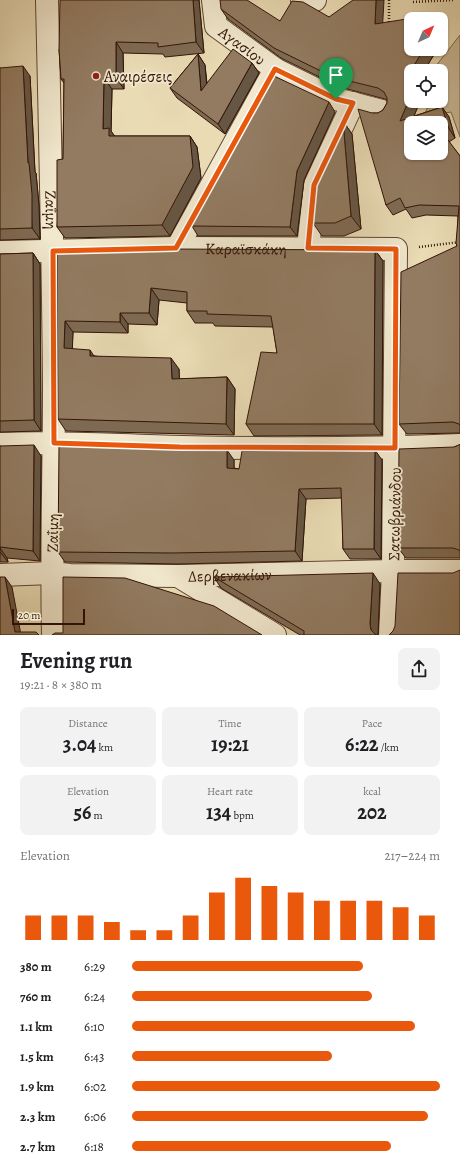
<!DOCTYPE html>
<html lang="en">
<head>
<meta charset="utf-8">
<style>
	:root { --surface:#fff; --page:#f2f2f2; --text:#202124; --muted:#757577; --accent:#ea580c }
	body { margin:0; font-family:Alegreya,serif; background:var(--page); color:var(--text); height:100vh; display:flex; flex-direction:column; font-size:15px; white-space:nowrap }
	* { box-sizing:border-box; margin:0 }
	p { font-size:13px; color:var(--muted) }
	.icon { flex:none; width:22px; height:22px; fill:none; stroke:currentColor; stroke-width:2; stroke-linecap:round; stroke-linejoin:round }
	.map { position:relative; height:635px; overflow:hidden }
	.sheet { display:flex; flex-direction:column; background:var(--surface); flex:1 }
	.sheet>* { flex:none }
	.needle { width:26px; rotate:44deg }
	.buttons { position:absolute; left:404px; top:12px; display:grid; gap:8px }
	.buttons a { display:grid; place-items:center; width:44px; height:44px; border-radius:8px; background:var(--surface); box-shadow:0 1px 3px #0004; font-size:20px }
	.scale { position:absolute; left:12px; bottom:10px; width:73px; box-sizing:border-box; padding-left:4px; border:2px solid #331407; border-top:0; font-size:11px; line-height:14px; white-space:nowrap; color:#331407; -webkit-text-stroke:3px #f1e8ce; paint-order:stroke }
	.pin { position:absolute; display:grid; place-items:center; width:34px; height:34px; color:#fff; margin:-41px -17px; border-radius:50% 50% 50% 0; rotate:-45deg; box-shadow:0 0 4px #0007 }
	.pin .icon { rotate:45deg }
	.round { display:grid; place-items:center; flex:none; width:42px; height:42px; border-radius:8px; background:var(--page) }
	.overview { display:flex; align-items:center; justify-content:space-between; height:68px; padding:0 20px }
	h1 { font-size:22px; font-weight:700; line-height:30px }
	.stats { display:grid; grid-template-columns:repeat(3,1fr); gap:6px; height:68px; padding:4px 20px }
	.stats div { display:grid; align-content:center; border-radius:8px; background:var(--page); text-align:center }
	.stats b { font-size:20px; font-weight:700 }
	.stats small { font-size:11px; font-weight:400 }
	.stats p { font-size:11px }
	.chart { height:112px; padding:8px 20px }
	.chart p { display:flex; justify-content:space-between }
	.chart svg { width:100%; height:72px; margin-top:4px; stroke:var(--accent); stroke-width:6 }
	ul { padding:0 20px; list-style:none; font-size:13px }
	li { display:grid; grid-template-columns:64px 48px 1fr; align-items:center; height:30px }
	li i { height:10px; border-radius:5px; background:var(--accent) }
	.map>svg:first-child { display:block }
</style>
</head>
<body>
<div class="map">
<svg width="460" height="635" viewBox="0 0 460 635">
	<rect width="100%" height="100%" fill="#e9dbb4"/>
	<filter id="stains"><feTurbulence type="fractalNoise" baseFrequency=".005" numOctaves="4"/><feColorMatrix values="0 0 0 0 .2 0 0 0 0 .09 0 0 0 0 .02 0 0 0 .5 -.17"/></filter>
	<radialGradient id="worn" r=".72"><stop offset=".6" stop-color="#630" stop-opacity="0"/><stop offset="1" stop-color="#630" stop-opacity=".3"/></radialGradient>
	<!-- green -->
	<path fill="#cab997" stroke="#7e664f" d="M460,35V137L451,112L423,117L431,101H441V71H432Z"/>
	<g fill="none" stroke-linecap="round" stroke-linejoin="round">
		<defs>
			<g id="minor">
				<path id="s1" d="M47,0C50,129 53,257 54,386C54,469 51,552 53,635"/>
				<path id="s2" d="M213,0L216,26L275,69L336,99L382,111"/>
				<path d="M302,0H315"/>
				<path d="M177,248L275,69"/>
				<path d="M308,248L315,185L353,103"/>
				<path id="s3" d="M0,252L177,248L396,249L393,571L390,635"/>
				<path d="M0,444C61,441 121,446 182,447C274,449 367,449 460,445"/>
				<path id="s4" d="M0,575L52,573L70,575L178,576L393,571H460"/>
				<path d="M178,576L275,635"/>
			</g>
		</defs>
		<!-- minor casing -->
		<use href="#minor" stroke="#604632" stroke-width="24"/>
		<!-- path -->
		<path stroke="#331407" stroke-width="2.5" stroke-dasharray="1 2" stroke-linecap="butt" d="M389,0V23
			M413,2L454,0
			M419,247L460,242"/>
		<!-- minor -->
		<use href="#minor" stroke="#f1e8ce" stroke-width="22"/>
	</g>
	<!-- wall -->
	<path fill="#7e6a53" stroke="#331407" d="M199,0L204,53L165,57L163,54L123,53L124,89H112L111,131L114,136H190L197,147L201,178L170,236L65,238L57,227L63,159L64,83L61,79L59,49Z
		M221,9L280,21L329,17L383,23L437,50L424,71H411V101H420L414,116L442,107L449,117L455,138L449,142L460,156V433L407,434L399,424L457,246L458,216L426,215L412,218L406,209L393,215L386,205L372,113H378L383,110L387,103V100L385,99L340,87L281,58L228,19Z
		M198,54L205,65L207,83L252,63L259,73L225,134L177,98L170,88Z
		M0,68L30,76L35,172L36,173L39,205L40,239L0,240Z
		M335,112L304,180L297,236H198L192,226Z
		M343,121L352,134L361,229L344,236H322L313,223Z
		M375,250L383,261L382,435L254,436L246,424L277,353L273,327L215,326L213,323H195L187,311V303L159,300L157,325L128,324V333L73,332L72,349L95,356L179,369V379L227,377L235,389L234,435L66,431L58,419L57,252Z
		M33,253L40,264L41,431L0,432V254Z
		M460,444V558H406L398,548L454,447L459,445Z
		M0,446L41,456L40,561L7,558L8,562H0Z
		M234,460V468L239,469L382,460L381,559H350L343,549L342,498L306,499L302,561L178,564L65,562L58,552Z
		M214,577L380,584L378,635H300L221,588Z"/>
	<!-- shaded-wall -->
	<path fill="#665644" stroke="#331407" d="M193,0H199L204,53L196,42Z
		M376,0H384L382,35L375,24Z
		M116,42L123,53L124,89L116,78Z
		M424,49H437L424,71H411V89L405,80Z
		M198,54L205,65L208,101L201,91Z
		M252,63L259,73L225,134L218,124Z
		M23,66L30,76L35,172L36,173L39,205L40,239L32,228L28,163Z
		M104,78L112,89L111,131L117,139L111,140L103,129Z
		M411,95V101H420L408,131L400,121Z
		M329,102L335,112L304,180L297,236L290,227L297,171Z
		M442,107L449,117L455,138L448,127Z
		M343,121L352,134L361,229L351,216Z
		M190,136L197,147L201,178L170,236L162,225Z
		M375,250L383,261L382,435L374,424Z
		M33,253L40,264L41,431L34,420Z
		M151,288L159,300L157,325L149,313Z
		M120,313L128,324V333L120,322Z
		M65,321L73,332L72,359L64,348Z
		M90,350L98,362L90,356Z
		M171,358L179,369L180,390L172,379Z
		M227,377L235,389L234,435L226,424Z
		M34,445L41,456L40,561L33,551Z
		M227,450L234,460V478L227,468Z
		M375,450L382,460L381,559L374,549Z
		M299,489L306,499L302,561L295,551Z
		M0,548L7,558L8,562L0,552Z
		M373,573L380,584L378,635H375L371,630L370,624Z
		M5,577L12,587L21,635L15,632Z"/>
	<!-- building -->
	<path fill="#927b61" stroke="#331407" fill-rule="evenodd" d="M60,0H193L196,42L158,47V43L116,42V78H104L103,129L109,128V136H190L193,167L162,225L57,227V160L63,159L64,79H61L59,49Z
		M220,0H247L280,21L292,1L303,2L329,17L353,0H376L375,24L432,15L431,19H411V49H424L405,80L411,82V95L400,121L442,107L448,127L442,132L460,156V425L459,424L453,422L399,424L401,272L457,246L456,243L459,206L419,205L405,208L400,198L386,205L358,109L372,113H378L383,110L387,103V98L384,92L378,88L333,77L274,48L221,9ZM411,123H441V153H411Z
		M233,49L252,63L218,124L170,88L198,54L201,91Z
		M23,66L28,163H29L32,194V228L0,229V68Z
		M274,76L329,102L297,171L290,227L192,226Z
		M343,121L351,216L335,223H313L318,175Z
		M169,249L375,250L374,424H246L261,352L277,353L271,316L207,314V311H187V292L151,288L149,313H120V322L65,321L64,348L90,350V356L171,358L172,379L227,377L226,424L58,419L57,252Z
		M33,253L34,420L0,421V254Z
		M460,444V551L459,550L453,548H398L399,449L454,447L459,445Z
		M34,445L33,551L0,547V446Z
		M59,446L227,450V468L239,469L242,451L375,450L374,549H343L341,488L299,489L295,551L171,553L58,552Z
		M460,570V635H389L393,631L395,626L398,573H453Z
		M373,573L370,624L371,630L376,635H304V631L214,577Z
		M0,577H5L15,632H36L39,635H0Z
		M63,577L125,578L214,606L262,635H52L55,633H63Z"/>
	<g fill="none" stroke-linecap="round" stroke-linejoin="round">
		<defs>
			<path id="route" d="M275,69L336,99L353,103L314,185L308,248L396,249L395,448L180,447L54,443L53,251L176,248Z"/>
		</defs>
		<!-- route casing -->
		<use href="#route" stroke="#fff" stroke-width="8"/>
		<!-- route -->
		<use href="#route" stroke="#ea580c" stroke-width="5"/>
	</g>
	<!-- markers -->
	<circle fill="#8f2418" stroke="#f1e8ce" stroke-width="1.5" cx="96" cy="76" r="4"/>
	<g text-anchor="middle" stroke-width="3.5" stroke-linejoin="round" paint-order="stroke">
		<!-- street labels -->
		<g font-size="16" fill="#331407" stroke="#f1e8ce">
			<text dy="6" stroke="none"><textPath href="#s2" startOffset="59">Αγασίου</textPath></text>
			<text dy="6" stroke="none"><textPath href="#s1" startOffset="210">Ζαΐμη</textPath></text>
			<text dy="6" stroke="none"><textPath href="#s3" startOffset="246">Καραϊσκάκη</textPath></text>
			<text transform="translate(394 514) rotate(-89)" y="6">Σατωβριάνδου</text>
			<text transform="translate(52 533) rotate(-89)" y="6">Ζαΐμη</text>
			<text dy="6" stroke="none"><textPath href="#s4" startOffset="230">Δερβενακίων</textPath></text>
		</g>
		<!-- poi labels -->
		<g font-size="16" fill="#331407" stroke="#f1e8ce" text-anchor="start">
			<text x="104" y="82">Αναιρέσεις</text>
		</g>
	</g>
	<rect width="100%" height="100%" filter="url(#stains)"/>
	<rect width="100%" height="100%" fill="url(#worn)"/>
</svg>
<div class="buttons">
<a><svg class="needle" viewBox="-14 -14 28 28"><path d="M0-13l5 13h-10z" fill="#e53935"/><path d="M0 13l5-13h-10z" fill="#757577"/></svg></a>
<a><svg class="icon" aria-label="locate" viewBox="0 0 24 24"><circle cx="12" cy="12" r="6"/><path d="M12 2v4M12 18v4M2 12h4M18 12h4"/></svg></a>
<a><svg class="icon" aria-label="layers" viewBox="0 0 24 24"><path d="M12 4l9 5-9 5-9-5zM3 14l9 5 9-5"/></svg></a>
</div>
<div class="scale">20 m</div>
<div class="pin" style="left:336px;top:99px;background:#1e9e55"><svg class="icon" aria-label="arrive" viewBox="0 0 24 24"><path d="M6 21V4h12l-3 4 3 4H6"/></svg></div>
</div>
<section class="sheet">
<div class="overview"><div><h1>Evening run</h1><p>19:21 · 8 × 380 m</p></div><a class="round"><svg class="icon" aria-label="share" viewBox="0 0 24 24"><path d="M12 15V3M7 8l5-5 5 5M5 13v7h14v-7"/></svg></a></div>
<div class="stats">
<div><p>Distance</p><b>3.04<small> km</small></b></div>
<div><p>Time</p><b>19:21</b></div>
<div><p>Pace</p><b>6:22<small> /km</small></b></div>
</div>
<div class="stats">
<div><p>Elevation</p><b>56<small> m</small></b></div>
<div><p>Heart rate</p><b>134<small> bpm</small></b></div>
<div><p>kcal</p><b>202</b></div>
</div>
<div class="chart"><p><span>Elevation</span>217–224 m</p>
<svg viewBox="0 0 160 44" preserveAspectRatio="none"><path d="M5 44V29M15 44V29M25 44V29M35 44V33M45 44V38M55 44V38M65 44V29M75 44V15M85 44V6M95 44V11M105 44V15M115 44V20M125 44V20M135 44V20M145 44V24M155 44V29"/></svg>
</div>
<ul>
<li><b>380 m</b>6:29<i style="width:75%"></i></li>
<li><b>760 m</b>6:24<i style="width:78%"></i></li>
<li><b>1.1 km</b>6:10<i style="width:92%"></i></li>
<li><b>1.5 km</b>6:43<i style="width:65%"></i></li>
<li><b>1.9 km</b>6:02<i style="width:100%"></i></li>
<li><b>2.3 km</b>6:06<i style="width:96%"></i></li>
<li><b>2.7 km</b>6:18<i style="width:84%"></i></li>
</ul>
</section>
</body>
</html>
